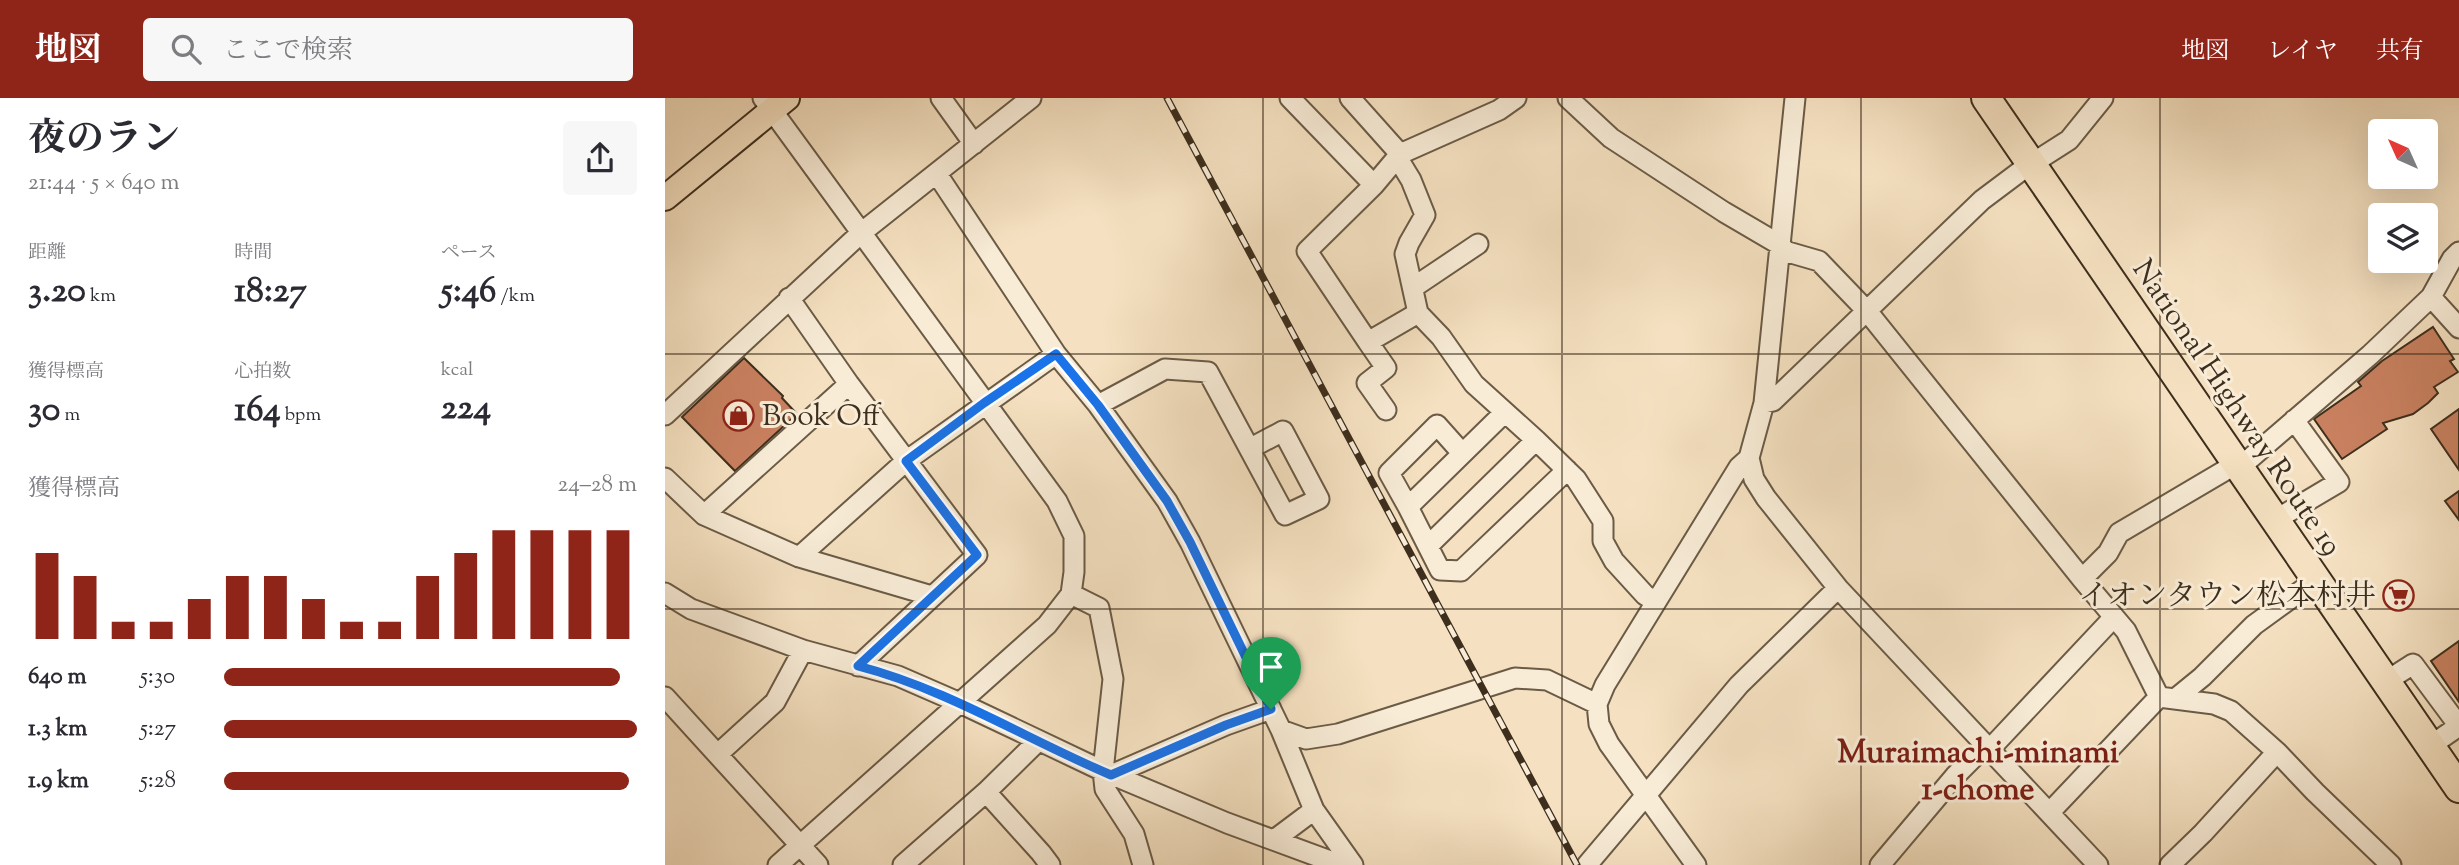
<!DOCTYPE html>
<html lang="ja">
<head>
<meta charset="utf-8">
<style>
	:root { --surface:#fff; --page:#f7f7f7; --text:#2b2b33; --muted:#7c7c81; --accent:#8f2418 }
	body { margin:0; font-family:"Sorts Mill Goudy","Noto Serif JP",serif; background:var(--page); color:var(--text); height:100vh; display:flex; flex-direction:column; font-size:26px; white-space:nowrap }
	* { box-sizing:border-box; margin:0 }
	p { font-size:23px; color:var(--muted) }
	.icon { flex:none; width:38px; height:38px; fill:none; stroke:currentColor; stroke-width:2; stroke-linecap:round; stroke-linejoin:round }
	.map { position:relative; flex:1; overflow:hidden }
	.drawer { display:flex; flex-direction:column; background:var(--surface); width:665px }
	.drawer>* { flex:none }
	.needle { width:46px; rotate:315deg }
	.controls { position:absolute; left:1703px; top:21px; display:grid; gap:14px }
	.controls a { display:grid; place-items:center; width:70px; height:70px; border-radius:7px; background:var(--surface); box-shadow:0 7px 28px #0002; font-size:35px }
	.pin { position:absolute; display:grid; place-items:center; width:60px; height:60px; color:#fff; margin:-72px -30px; border-radius:50% 50% 50% 0; rotate:-45deg; box-shadow:0 0 7px #0007 }
	.pin .icon { rotate:45deg }
	.round { display:grid; place-items:center; flex:none; width:74px; height:74px; border-radius:7px; background:var(--page) }
	.summary { display:flex; align-items:center; justify-content:space-between; height:119px; padding:0 28px }
	h1 { font-size:38px; font-weight:700; line-height:52px }
	.stats { display:grid; grid-template-columns:repeat(3,1fr); gap:10px; height:119px; padding:7px 28px }
	.stats div { display:grid; align-content:center }
	.stats b { font-size:35px; font-weight:700 }
	.stats small { font-size:19px; font-weight:400 }
	.stats p { font-size:19px }
	.chart { height:196px; padding:14px 28px }
	.chart p { display:flex; justify-content:space-between }
	.chart svg { width:100%; height:126px; margin-top:7px; stroke:var(--accent); stroke-width:6 }
	ul { padding:0 28px; list-style:none; font-size:23px }
	li { display:grid; grid-template-columns:112px 84px 1fr; align-items:center; height:52px }
	li i { height:18px; border-radius:9px; background:var(--accent) }
	header { display:flex; align-items:center; gap:42px; box-sizing:border-box; height:98px; padding:0 35px; background:var(--accent); color:#fff }
	header strong { font-size:33px }
	nav { display:flex; gap:38px; margin-inline-start:auto; font-size:24px }
	.search { width:490px; height:63px; background:var(--page); display:flex; align-items:center; gap:18px; box-sizing:border-box; padding:0 24px; border-radius:7px; color:var(--muted); font-size:26px }
	main { display:flex; flex:1; min-height:0 }
	.map>svg:first-child { display:block }
</style>
</head>
<body>
<header>
<strong>地図</strong>
<div class="search"><svg class="icon" aria-label="search" viewBox="0 0 24 24"><circle cx="10" cy="10" r="6"/><path d="M15 15l6 6"/></svg>ここで検索</div>
<nav><a>地図</a><a>レイヤ</a><a>共有</a></nav>
</header>
<main>
<section class="drawer">
<div class="summary"><div><h1>夜のラン</h1><p>21:44 · 5 × 640 m</p></div><a class="round"><svg class="icon" aria-label="share" viewBox="0 0 24 24"><path d="M12 15V3M7 8l5-5 5 5M5 13v7h14v-7"/></svg></a></div>
<div class="stats">
<div><p>距離</p><b>3.20<small> km</small></b></div>
<div><p>時間</p><b>18:27</b></div>
<div><p>ペース</p><b>5:46<small> /km</small></b></div>
</div>
<div class="stats">
<div><p>獲得標高</p><b>30<small> m</small></b></div>
<div><p>心拍数</p><b>164<small> bpm</small></b></div>
<div><p>kcal</p><b>224</b></div>
</div>
<div class="chart"><p><span>獲得標高</span>24–28 m</p>
<svg viewBox="0 0 160 44" preserveAspectRatio="none"><path d="M5 44V14M15 44V22M25 44V38M35 44V38M45 44V30M55 44V22M65 44V22M75 44V30M85 44V38M95 44V38M105 44V22M115 44V14M125 44V6M135 44V6M145 44V6M155 44V6"/></svg>
</div>
<ul>
<li><b>640 m</b>5:30<i style="width:96%"></i></li>
<li><b>1.3 km</b>5:27<i style="width:100%"></i></li>
<li><b>1.9 km</b>5:28<i style="width:98%"></i></li>
</ul>
</section>
<div class="map">
<svg width="1794" height="767" viewBox="0 0 1794 767">
	<rect width="100%" height="100%" fill="#f5e1c1"/>
	<filter id="stains"><feTurbulence type="fractalNoise" baseFrequency=".00286" numOctaves="4"/><feColorMatrix values="0 0 0 0 .2 0 0 0 0 .09 0 0 0 0 .02 0 0 0 .5 -.17"/></filter>
	<radialGradient id="worn" r=".72"><stop offset=".6" stop-color="#630" stop-opacity="0"/><stop offset="1" stop-color="#630" stop-opacity=".3"/></radialGradient>
	<!-- building -->
	<path fill="#c8805f" stroke="#3d2e1d" stroke-width="2" d="M1768,229L1789,261L1785,263L1793,274L1769,289L1773,295L1763,305L1748,316L1718,325L1722,331L1677,361L1649,321L1696,288L1693,284L1717,263Z
		M79,260L118,298L117,300L132,316L70,373L17,319Z
		M1794,311V372L1766,331Z
		M1794,393V422L1780,403Z
		M1794,543V604L1766,563Z"/>
	<g fill="none" stroke-linecap="round" stroke-linejoin="round">
		<defs>
			<path id="minor" d="M98,0L392,403L409,438V474L406,496L382,527L113,767
				M276,0L309,46
				M625,0L709,87L735,56L834,12L851,0
				M685,0L735,56
				M903,0L946,40L1059,114L1117,148
				M1130,0L1099,305L1084,360L1089,381L1101,400L1173,490L1433,767
				M732,59L746,82L760,117L744,145L740,156L753,215L776,239L809,286L871,342L911,381L938,423V443L949,463L980,497L991,504
				M272,76L391,256L433,307L502,403L525,444L616,632L649,712L688,767
				M709,87L642,153L703,244L753,215
				M1116,152L1154,163L1202,213L1417,481L1461,533L1494,599
				M749,189L813,146
				M1766,199L1794,230
				M124,200L184,286L312,457L193,568
				M703,244L721,270L702,285L721,312
				M1099,305L1108,303L1317,102L1357,72L1404,42L1438,0
				M433,307L500,271L543,274L620,417L654,401L618,333L586,350
				M839,315L743,409L775,472L796,473L902,372
				M0,317L196,135L366,0
				M1574,370L1705,257L1766,199L1787,161L1794,154
				M0,380L39,417L134,459L267,498
				M743,409L724,375L772,327L797,355
				M39,417L184,286
				M1610,422L1674,384L1629,322
				M763,448L871,342
				M134,459L241,363L391,256
				M1417,481L1443,455L1454,435L1571,366
				M0,495L26,511L138,552L233,578L295,605L438,673L562,725L676,767
				M406,496L434,510L448,581L438,673L440,691L469,736L478,767
				M1720,584L1748,566L1794,628L1765,648
				M0,599L153,767
				M1494,599L1549,606L1566,613L1612,654L1650,694L1726,767
				M1510,601L1537,579L1589,527L1651,482
				M616,632L641,641L673,636L850,580L882,582L932,606
				M1325,651L1449,519
				M53,656L110,604L138,552
				M446,677L561,627L606,611
				M321,694L376,755L385,767
				M1385,714L1494,599
				M609,742L649,712
				M238,767L321,694L373,643
				M922,767L1074,587L1173,490
				M1031,767L944,646L934,626L932,606L940,587L1074,369L1084,360
				M1215,767L1290,678L1321,647
				M1505,767L1538,735L1612,654"/>
			<path id="major" d="M0,100L122,0"/>
			<path id="highway" d="M1321,0L1794,690"/>
		</defs>
		<!-- minor casing -->
		<use href="#minor" stroke="#6b5b46" stroke-width="23"/>
		<!-- major casing -->
		<use href="#major" stroke="#3d2e1d" stroke-width="28"/>
		<!-- highway casing -->
		<use href="#highway" stroke="#3d2e1d" stroke-width="32"/>
		<!-- minor -->
		<use href="#minor" stroke="#f8ecd7" stroke-width="19"/>
		<!-- major -->
		<use href="#major" stroke="#f5e1c1" stroke-width="24"/>
		<!-- highway -->
		<use href="#highway" stroke="#f5e1c1" stroke-width="28"/>
		<defs>
			<path id="rail" d="M502,0L912,767"/>
		</defs>
		<!-- rail casing -->
		<use href="#rail" stroke="#3d2e1d" stroke-width="7"/>
		<!-- rail -->
		<use href="#rail" stroke="#f8ecd7" stroke-width="4.5" stroke-dasharray="13" stroke-linecap="butt"/>
	</g>
	<g fill="none" stroke-linecap="round" stroke-linejoin="round">
		<defs>
			<path id="route" d="M391,256L433,307L502,403L525,444L606,611L561,627L446,677C361,641 282,591 193,568L312,457L241,363L319,305Z"/>
		</defs>
		<!-- route casing -->
		<use href="#route" stroke="#fff" stroke-width="14"/>
		<!-- route -->
		<use href="#route" stroke="#1a73e8" stroke-width="9"/>
	</g>
	<!-- grid -->
	<path fill="none" stroke="#3d2e1d" stroke-width="2" stroke-opacity="0.55" d="M299,0V767M598,0V767M897,0V767M1196,0V767M1495,0V767M0,256H1794M0,511H1794"/>
	<!-- icons -->
	<defs>
		<symbol id="shop-ring" viewBox="-11 -11 22 22"><circle r="9.5" fill="#f8ecd7" stroke="#8f2418" stroke-width="1.5"/><path d="M-5-2.5h2.3a2.7 3.5 0 0 1 5.4 0H5L5.5 6h-11ZM-1.5-2.5h3a1.5 2.3 0 0 0-3 0Z" fill="#8f2418"/></symbol>
		<symbol id="supermarket-ring" viewBox="-11 -11 22 22"><circle r="9.5" fill="#f8ecd7" stroke="#8f2418" stroke-width="1.5"/><path d="M-6-5.5h2.5l.6 2H6L4.5 2H-2.5L-4.4-4H-6ZM-1.5 3.2a1.3 1.3 0 1 0 .1 0ZM3 3.2a1.3 1.3 0 1 0 .1 0Z" fill="#8f2418"/></symbol>
	</defs>
	<g fill-rule="evenodd">
		<use href="#shop-ring" x="56" y="300" width="35" height="35"/>
		<use href="#supermarket-ring" x="1716" y="480" width="35" height="35"/>
	</g>
	<g text-anchor="middle" stroke-width="6" stroke-linejoin="round" paint-order="stroke">
		<!-- street labels -->
		<g font-size="30" fill="#3d2e1d" stroke="#f8ecd7">
			<text transform="translate(1573 309) rotate(56)" y="10">National Highway Route 19</text>
		</g>
		<!-- poi labels -->
		<g font-size="30" fill="#3d2e1d" stroke="#f8ecd7" text-anchor="start">
			<text x="97" y="327">Book Off</text>
			<text x="1711" y="507" text-anchor="end">イオンタウン松本村井</text>
		</g>
		<!-- neighbourhood labels -->
		<g font-size="32" font-weight="bold" fill="#7a1f14" stroke="#f8ecd7">
			<text x="1313" y="664">Muraimachi-minami<tspan x="1313" dy="37">1-chome</tspan></text>
		</g>
	</g>
	<rect width="100%" height="100%" filter="url(#stains)"/>
	<rect width="100%" height="100%" fill="url(#worn)"/>
</svg>
<div class="controls">
<a><svg class="needle" viewBox="-14 -14 28 28"><path d="M0-13l5 13h-10z" fill="#e53935"/><path d="M0 13l5-13h-10z" fill="#7c7c81"/></svg></a>
<a><svg class="icon" aria-label="layers" viewBox="0 0 24 24"><path d="M12 4l9 5-9 5-9-5zM3 14l9 5 9-5"/></svg></a>
</div>
<div class="pin" style="left:606px;top:611px;background:#1e9e55"><svg class="icon" aria-label="arrive" viewBox="0 0 24 24"><path d="M6 21V4h12l-3 4 3 4H6"/></svg></div>
</div>
</main>
</body>
</html>
